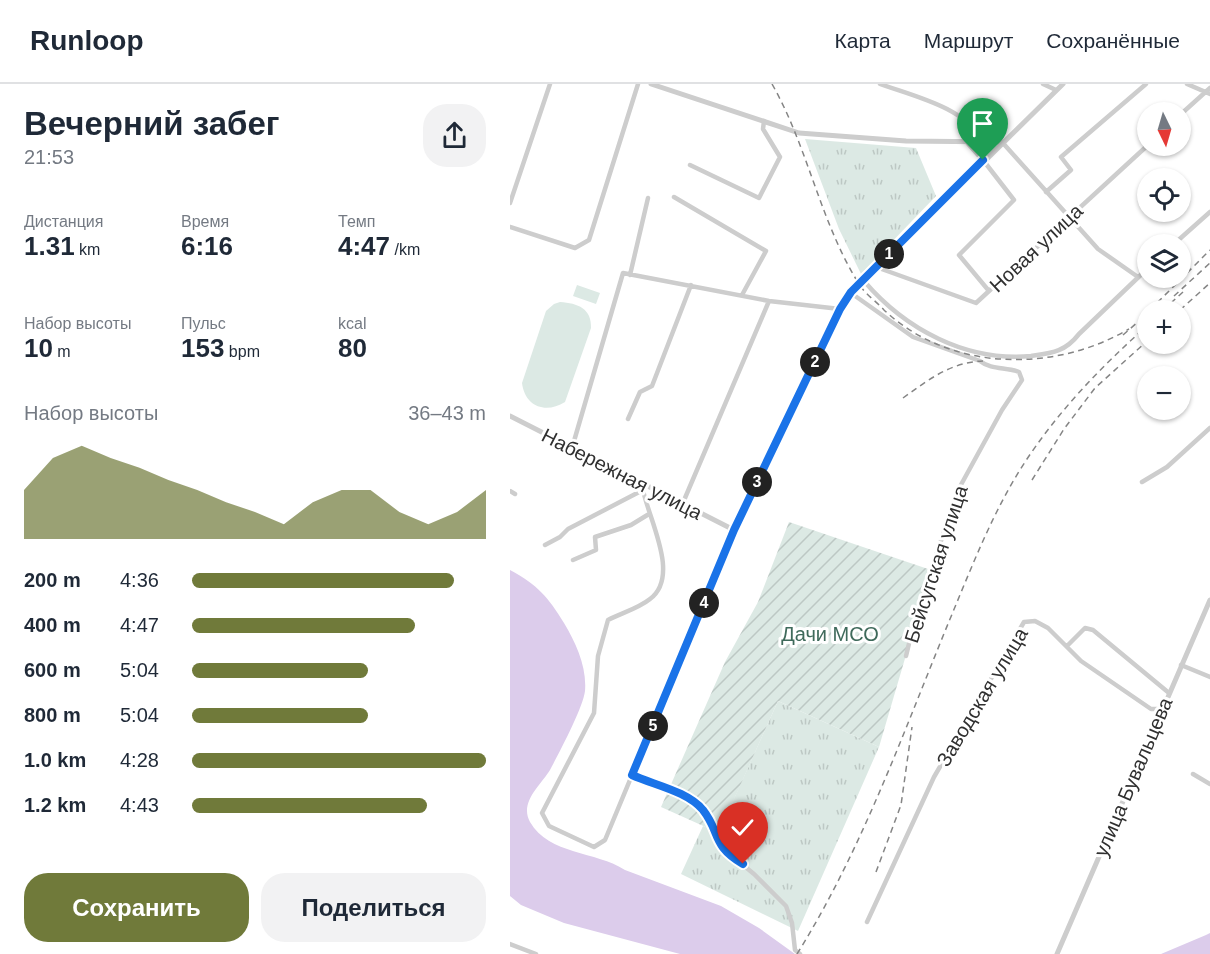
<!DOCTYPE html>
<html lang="ru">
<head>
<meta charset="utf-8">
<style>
	:root { --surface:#fff; --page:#f2f2f3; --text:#1f2937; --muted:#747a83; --line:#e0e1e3; --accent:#707a3a }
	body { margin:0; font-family:Helvetica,sans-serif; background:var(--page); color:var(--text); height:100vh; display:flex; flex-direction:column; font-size:22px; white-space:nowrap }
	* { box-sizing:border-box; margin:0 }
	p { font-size:20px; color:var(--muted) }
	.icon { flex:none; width:33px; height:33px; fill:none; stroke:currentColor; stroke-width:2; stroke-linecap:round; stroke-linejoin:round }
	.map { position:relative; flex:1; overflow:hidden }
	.side { display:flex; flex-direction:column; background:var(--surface); width:510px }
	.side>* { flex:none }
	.needle { width:39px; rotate:175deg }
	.controls { position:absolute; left:627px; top:18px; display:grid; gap:12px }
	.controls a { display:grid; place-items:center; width:54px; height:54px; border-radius:50%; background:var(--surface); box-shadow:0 2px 4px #0004; font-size:30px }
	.pin { position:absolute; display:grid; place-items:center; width:51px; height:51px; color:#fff; margin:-62px -26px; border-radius:50% 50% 50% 0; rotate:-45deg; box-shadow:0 0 6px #0007 }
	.pin .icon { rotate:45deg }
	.km { position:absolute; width:30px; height:30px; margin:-15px; border-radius:50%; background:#222; color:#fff; font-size:16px; line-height:30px; text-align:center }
	.round { display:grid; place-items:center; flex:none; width:63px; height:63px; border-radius:24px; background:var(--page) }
	.summary { display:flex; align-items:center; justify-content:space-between; height:102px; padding:0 24px }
	h1 { font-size:33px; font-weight:800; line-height:45px }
	.metrics { display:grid; grid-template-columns:repeat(3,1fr); gap:9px; height:102px; padding:6px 24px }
	.metrics div { display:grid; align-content:center }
	.metrics b { font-size:26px; font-weight:800 }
	.metrics small { font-size:16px; font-weight:400 }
	.metrics p { font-size:16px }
	.chart { height:168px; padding:12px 24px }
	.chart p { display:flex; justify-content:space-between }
	.chart svg { width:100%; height:108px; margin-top:6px; fill:var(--accent); opacity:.7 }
	.action { display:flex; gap:12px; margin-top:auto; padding:12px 24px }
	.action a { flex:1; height:69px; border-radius:24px; background:var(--accent); color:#fff; font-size:24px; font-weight:800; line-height:69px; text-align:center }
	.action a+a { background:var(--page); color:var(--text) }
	ul { padding:0 24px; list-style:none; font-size:20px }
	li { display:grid; grid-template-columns:96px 72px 1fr; align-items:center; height:45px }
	li i { height:15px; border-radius:8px; background:var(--accent) }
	header { display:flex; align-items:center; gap:36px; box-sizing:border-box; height:84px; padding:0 30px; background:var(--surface); border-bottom:2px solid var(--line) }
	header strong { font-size:28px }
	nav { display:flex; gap:33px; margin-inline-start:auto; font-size:21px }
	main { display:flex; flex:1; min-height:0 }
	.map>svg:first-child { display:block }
</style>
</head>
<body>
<header>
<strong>Runloop</strong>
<nav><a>Карта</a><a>Маршрут</a><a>Сохранённые</a></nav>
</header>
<main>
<section class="side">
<div class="summary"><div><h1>Вечерний забег</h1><p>21:53</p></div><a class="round"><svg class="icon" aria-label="share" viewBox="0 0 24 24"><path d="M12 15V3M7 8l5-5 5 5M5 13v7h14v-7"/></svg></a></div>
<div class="metrics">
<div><p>Дистанция</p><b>1.31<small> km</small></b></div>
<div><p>Время</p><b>6:16</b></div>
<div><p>Темп</p><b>4:47<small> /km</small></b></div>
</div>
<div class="metrics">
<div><p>Набор высоты</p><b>10<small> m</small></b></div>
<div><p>Пульс</p><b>153<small> bpm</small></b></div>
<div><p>kcal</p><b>80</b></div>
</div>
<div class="chart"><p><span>Набор высоты</span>36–43 m</p>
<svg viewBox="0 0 160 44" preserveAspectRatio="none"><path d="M0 44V24L10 11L20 6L30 11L40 15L50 20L60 24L70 29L80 33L90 38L100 29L110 24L120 24L130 33L140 38L150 33L160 24V44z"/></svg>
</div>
<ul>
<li><b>200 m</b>4:36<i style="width:89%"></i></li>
<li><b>400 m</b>4:47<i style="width:76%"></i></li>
<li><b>600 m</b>5:04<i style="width:60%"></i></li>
<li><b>800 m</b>5:04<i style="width:60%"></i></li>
<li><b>1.0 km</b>4:28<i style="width:100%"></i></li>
<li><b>1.2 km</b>4:43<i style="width:80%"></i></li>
</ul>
<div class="action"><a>Сохранить</a><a>Поделиться</a></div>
</section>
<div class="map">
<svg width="700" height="870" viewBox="0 0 700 870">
	<defs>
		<pattern id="park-tufts" width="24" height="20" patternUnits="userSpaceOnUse" patternTransform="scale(1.5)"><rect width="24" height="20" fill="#dce9e4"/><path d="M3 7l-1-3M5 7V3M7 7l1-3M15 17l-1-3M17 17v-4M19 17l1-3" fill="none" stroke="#bdc8c4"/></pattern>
		<pattern id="garden-furrows" width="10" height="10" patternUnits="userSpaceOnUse" patternTransform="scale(1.5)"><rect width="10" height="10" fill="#dce9e4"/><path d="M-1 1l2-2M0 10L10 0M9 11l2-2" fill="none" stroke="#bdc8c4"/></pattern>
	</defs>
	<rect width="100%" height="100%" fill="#fff"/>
	<!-- grass -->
	<path fill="#dce9e4" d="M67,201L90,209L86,220L63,212Z
		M50,218C68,219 82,225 81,244L55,318C36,330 15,323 12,299L36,227L44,220Z"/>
	<!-- park -->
	<path fill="url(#park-tufts)" d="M295,55L406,64L426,112L351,190L329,145Z
		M268,617L369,663L288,847L171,790L193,742L209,748Z"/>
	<!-- garden -->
	<path fill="url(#garden-furrows)" d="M279,438L421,486L369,663L268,617L209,749L151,723L215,578L248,518Z"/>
	<!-- water -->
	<path fill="#dccceb" d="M0,486C28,501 38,513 54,539C66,559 77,583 75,607C73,624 49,669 40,686C31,701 9,718 20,738C39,771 86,767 115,786L211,822L249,844L285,870H170L54,839L11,821L0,812Z
		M700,849V870H651L696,851Z"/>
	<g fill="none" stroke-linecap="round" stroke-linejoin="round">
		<!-- minor -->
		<path stroke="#cdcdcd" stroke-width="4.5" d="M370,0C406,13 453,23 474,57
			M533,0L546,6
			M677,0L700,10
			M670,31L700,4
			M492,58L588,165L628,193
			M473,76L504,116L449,171L479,207
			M180,81L249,114L270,73L253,45L254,37
			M536,108L561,86L551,73L636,0
			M164,113L256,167L232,211
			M0,119L40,0
			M0,143L65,164L79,156L128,0
			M664,160L700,128
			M366,183L466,219L638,61
			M120,191L138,114
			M354,197C395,245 456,278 521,272C542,269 555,268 569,250L638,184
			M341,209L403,253L470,277C481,286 496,283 509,288L512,296L492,326L447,408L404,539L396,572
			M118,335L130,308L142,302L181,201
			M62,364L113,189L259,217L330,225
			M632,398L657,383L700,344
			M132,401C136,431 172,491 140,515C129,524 112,529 98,536L88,572L84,629L32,729L39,742L84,763L95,756L224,446
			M0,407L5,410
			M172,421L259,217
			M35,461L50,453L58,445L133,406
			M63,476L86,466L85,453L121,441L139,430
			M557,562L575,544L583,546L659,609
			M671,581L700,593
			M683,690L700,700
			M122,691L162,707L192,725L211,763L244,790L276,822L282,839L285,866L290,870
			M357,838L424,693L514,538L525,537L538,544L571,577L641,625H652
			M0,860L26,870"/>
		<!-- tertiary -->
		<path stroke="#cdcdcd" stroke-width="5" d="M141,0L289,49L396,57L492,58
			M456,57L473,76
			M0,332L224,446L330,225L341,209L553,0
			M547,870L700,516"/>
		<!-- rail -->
		<path stroke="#858585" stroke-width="1.5" stroke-dasharray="6 4.5" stroke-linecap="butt" d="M262,0C298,63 310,138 349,200C355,210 366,217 374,226C440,288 544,289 619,245
			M664,212L700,179
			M640,226L700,166
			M653,226L673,208
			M670,226L700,199
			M613,251L638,229
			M393,314C418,296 441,278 473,277
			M522,396L554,345L585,304L636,258
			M366,788L391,721L402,643
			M287,870C352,766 393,649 440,535C463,480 485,422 519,372C553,322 593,281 638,241"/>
	</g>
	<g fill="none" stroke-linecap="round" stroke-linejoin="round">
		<defs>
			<path id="route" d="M233,780C201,761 211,749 193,726C177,707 144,701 122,691L224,446L330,225L341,208L473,76"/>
		</defs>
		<!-- route casing -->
		<use href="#route" stroke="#fff" stroke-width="12"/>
		<!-- route -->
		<use href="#route" stroke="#1a73e8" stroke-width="8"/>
	</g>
	<g text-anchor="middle" stroke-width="6" stroke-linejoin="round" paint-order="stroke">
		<!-- street labels -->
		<g font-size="20" fill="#303030" stroke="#fff">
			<text transform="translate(526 164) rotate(-43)" y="7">Новая улица</text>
			<text transform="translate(112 390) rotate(27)" y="7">Набережная улица</text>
			<text transform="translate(426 480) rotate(-72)" y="7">Бейсугская улица</text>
			<text transform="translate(472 613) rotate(-59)" y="7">Заводская улица</text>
			<text transform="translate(623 693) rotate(-67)" y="7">улица Бувальцева</text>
		</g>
		<!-- park labels -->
		<g font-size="20" fill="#3f6a5b" stroke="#fff">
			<text x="320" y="557">Дачи МСО</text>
		</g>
	</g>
</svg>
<div class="controls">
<a><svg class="needle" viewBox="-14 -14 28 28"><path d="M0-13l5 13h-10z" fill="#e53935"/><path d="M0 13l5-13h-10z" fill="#747a83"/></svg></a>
<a><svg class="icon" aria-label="locate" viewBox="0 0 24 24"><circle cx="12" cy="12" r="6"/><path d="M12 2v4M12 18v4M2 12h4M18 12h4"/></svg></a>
<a><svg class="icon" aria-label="layers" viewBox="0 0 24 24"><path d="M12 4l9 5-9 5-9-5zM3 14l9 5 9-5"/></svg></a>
<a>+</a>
<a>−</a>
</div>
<div class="pin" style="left:473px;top:76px;background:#1e9e55"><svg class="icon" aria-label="arrive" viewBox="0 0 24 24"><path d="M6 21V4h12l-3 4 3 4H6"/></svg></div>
<div class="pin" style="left:233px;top:780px;background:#d93025"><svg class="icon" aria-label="check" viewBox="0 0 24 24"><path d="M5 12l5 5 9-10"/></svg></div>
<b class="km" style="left:379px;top:170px">1</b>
<b class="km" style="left:305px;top:278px">2</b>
<b class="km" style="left:247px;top:398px">3</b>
<b class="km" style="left:194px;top:519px">4</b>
<b class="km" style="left:143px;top:642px">5</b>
</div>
</main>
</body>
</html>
